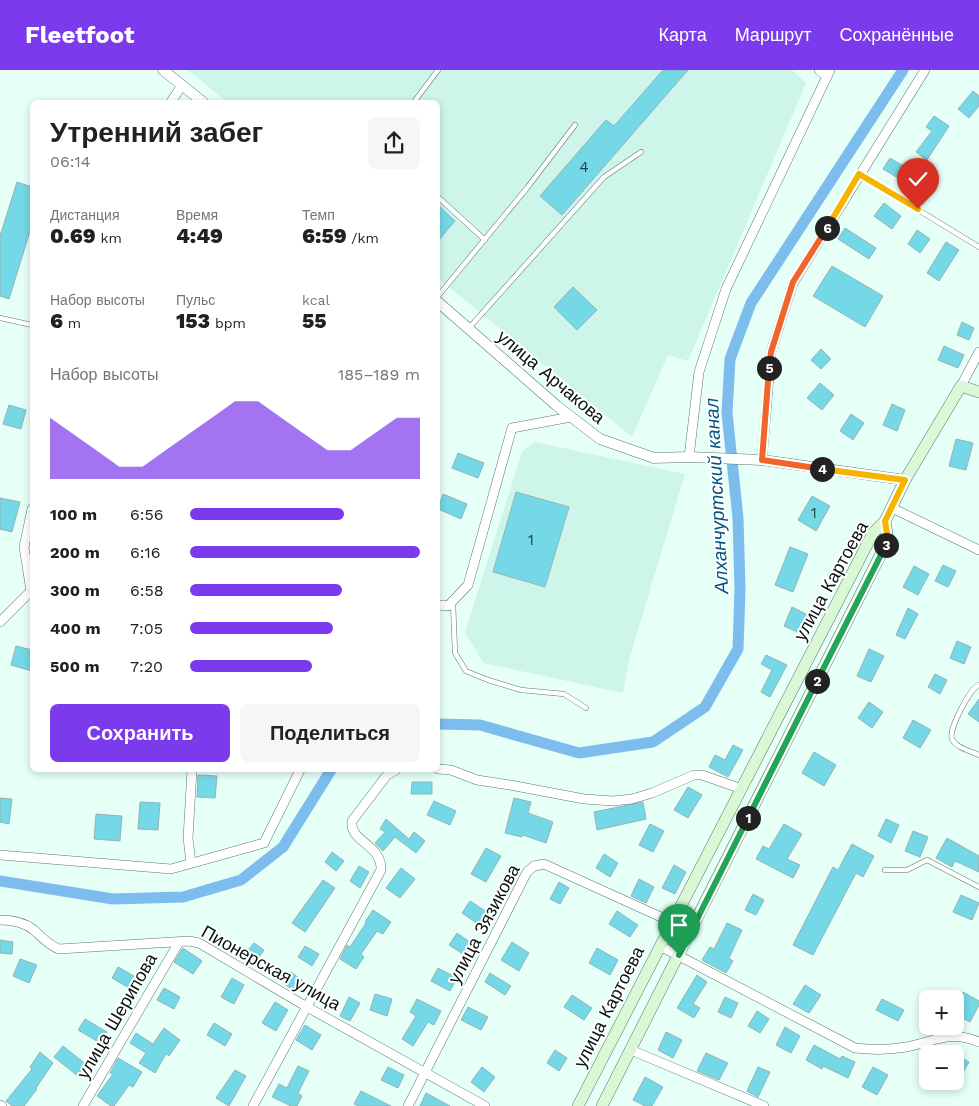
<!DOCTYPE html>
<html lang="ru">
<head>
<meta charset="utf-8">
<style>
	:root { --surface:#fff; --page:#f6f6f6; --text:#202124; --muted:#757577; --accent:#7c3aed }
	body { margin:0; font-family:"Work Sans",sans-serif; background:var(--page); color:var(--text); height:100vh; display:flex; flex-direction:column; font-size:19px; white-space:nowrap }
	* { box-sizing:border-box; margin:0 }
	p { font-size:16px; color:var(--muted) }
	.icon { flex:none; width:28px; height:28px; fill:none; stroke:currentColor; stroke-width:2; stroke-linecap:round; stroke-linejoin:round }
	.map { position:relative; flex:1; overflow:hidden }
	.side { position:absolute; left:30px; top:30px; width:410px; height:672px; display:flex; flex-direction:column; background:var(--surface); border-radius:8px; box-shadow:0 2px 8px #0003 }
	.side>* { flex:none }
	.buttons { position:absolute; left:919px; top:920px; display:grid; gap:10px }
	.buttons a { display:grid; place-items:center; width:45px; height:45px; border-radius:8px; background:var(--surface); box-shadow:0 2px 8px #0003; font-size:25px }
	.pin { position:absolute; display:grid; place-items:center; width:42px; height:42px; color:#fff; margin:-51px -21px; border-radius:50% 50% 50% 0; rotate:-45deg; box-shadow:0 0 5px #0007 }
	.pin .icon { rotate:45deg }
	.km { position:absolute; width:25px; height:25px; margin:-12px; border-radius:50%; background:#222; color:#fff; font-size:14px; line-height:25px; text-align:center }
	.round { display:grid; place-items:center; flex:none; width:52px; height:52px; border-radius:8px; background:var(--page) }
	.summary { display:flex; align-items:center; justify-content:space-between; height:85px; padding:0 20px }
	h1 { font-size:28px; font-weight:800; line-height:38px }
	.figures { display:grid; grid-template-columns:repeat(3,1fr); gap:8px; height:85px; padding:5px 20px }
	.figures div { display:grid; align-content:center }
	.figures b { font-size:21px; font-weight:800 }
	.figures small { font-size:14px; font-weight:400 }
	.figures p { font-size:14px }
	.chart { height:140px; padding:10px 20px }
	.chart p { display:flex; justify-content:space-between }
	.chart svg { width:100%; height:90px; margin-top:5px; fill:var(--accent); opacity:.7 }
	.action { display:flex; gap:10px; margin-top:auto; padding:10px 20px }
	.action a { flex:1; height:58px; border-radius:8px; background:var(--accent); color:#fff; font-size:20px; font-weight:800; line-height:58px; text-align:center }
	.action a+a { background:var(--page); color:var(--text) }
	ul { padding:0 20px; list-style:none; font-size:16px }
	li { display:grid; grid-template-columns:80px 60px 1fr; align-items:center; height:38px }
	li i { height:12px; border-radius:6px; background:var(--accent) }
	header { display:flex; align-items:center; gap:30px; box-sizing:border-box; height:70px; padding:0 25px; background:var(--accent); color:#fff }
	header strong { font-size:24px }
	nav { display:flex; gap:28px; margin-inline-start:auto; font-size:18px }
	.map>svg:first-child { display:block }
</style>
</head>
<body>
<header>
<strong>Fleetfoot</strong>
<nav><a>Карта</a><a>Маршрут</a><a>Сохранённые</a></nav>
</header>
<div class="map">
<svg width="979" height="1036" viewBox="0 0 979 1036">
	<rect width="100%" height="100%" fill="#e6fff7"/>
	<!-- built -->
	<path fill="#cdf5e9" d="M188,0H792L806,13L688,291L668,285L632,367L438,208V32H227Z
		M535,372L685,404L629,590L623,623L483,593L465,562L522,382Z"/>
	<g fill="none" stroke-linecap="round" stroke-linejoin="round">
		<!-- canal -->
		<path stroke="#7dbdee" stroke-width="11" d="M438,654L480,655L579,683L653,672L705,637L738,579L740,519L738,448L727,343L730,289L751,233L903,0
			M0,811L113,829L183,827L241,810L283,777L331,700"/>
	</g>
	<!-- building -->
	<path fill="#74d8e7" stroke="#94b3b8" d="M663,0H688L562,145L540,126L606,50L614,56Z
		M973,21L979,26V36L969,48L958,39Z
		M934,46L949,56L927,90L916,82L932,61L926,57Z
		M890,88L910,100L903,111L883,99Z
		M17,112L32,117V155L9,229L0,226V166Z
		M884,133L901,146L892,159L874,146Z
		M438,135L455,151L438,171Z
		M845,158L876,178L869,189L838,169Z
		M917,160L930,169L920,183L908,174Z
		M946,172L959,180L939,211L927,203Z
		M832,196L883,226L865,257L813,226Z
		M573,217L597,240L577,260L554,237Z
		M962,252L974,258L969,270L957,265Z
		M944,276L964,285L958,298L938,290Z
		M821,279L831,289L821,299L811,290Z
		M820,313L834,325L822,340L807,328Z
		M892,334L905,340L897,361L883,355Z
		M9,335L26,340L21,359L3,354Z
		M851,344L864,353L853,370L840,361Z
		M956,369L973,373L966,400L949,396Z
		M458,383L484,393L478,408L452,398Z
		M516,422L569,437L545,517L493,502Z
		M443,424L467,434L461,449L438,439Z
		M812,426L830,436L816,461L798,450Z
		M0,428L20,432L12,462L0,459Z
		M790,477L808,484L793,522L775,515Z
		M943,495L956,501L948,517L935,511Z
		M914,496L929,504L918,525L903,517Z
		M792,537L810,546L802,564L784,556Z
		M908,538L918,544L905,569L896,565Z
		M957,571L971,577L964,594L950,588Z
		M16,576L32,580V601L11,595Z
		M869,579L884,586L871,612L857,606Z
		M766,585L787,595L770,627L761,622L772,600L761,594Z
		M935,604L947,610L940,624L928,617Z
		M979,629V652L968,644Z
		M869,632L883,642L872,658L858,648Z
		M913,650L931,660L920,678L903,668Z
		M733,675L743,680L728,707L709,697L715,685L725,690Z
		M814,682L836,695L824,716L802,703Z
		M198,705L217,706L215,728L197,727Z
		M412,712H432V724H411Z
		M688,717L702,725L688,748L674,740Z
		M0,728L12,729L9,754L0,752Z
		M514,728L531,732L528,743L553,752L546,773L523,765L522,767L505,763Z
		M434,731L456,741L450,755L427,745Z
		M140,732L160,733L158,760L138,759Z
		M643,732L646,749L597,760L594,742Z
		M96,744L122,746L120,771L94,769Z
		M386,749L409,769L414,762L425,771L416,783L395,767L383,781L375,773L385,762L380,759Z
		M886,749L899,755L891,773L878,766Z
		M650,754L664,761L653,782L639,775Z
		M784,754L802,764L787,789L800,795L793,808L756,789L763,776L769,779Z
		M913,761L928,767L920,787L905,781Z
		M947,768L979,786V802L955,791L952,797L936,788Z
		M852,774L874,786L863,807L856,803L813,885L793,875L833,797L838,800Z
		M486,778L501,786L486,812L471,804Z
		M332,782L344,791L336,801L325,792Z
		M604,784L618,793L610,807L596,798Z
		M674,795L686,802L675,824L662,818Z
		M359,796L369,802L360,818L350,811Z
		M401,798L415,809L400,828L386,818Z
		M639,809L654,817L646,833L631,826Z
		M323,810L335,818L305,862L292,853Z
		M559,812L569,818L560,834L550,829Z
		M753,824L764,830L756,845L745,840Z
		M961,825L979,833L972,850L953,842Z
		M470,831L487,842L478,854L462,843Z
		M373,840L391,852L383,864L377,861L361,884L364,887L356,899L340,889L347,875L350,877L366,853L365,852Z
		M617,841L638,855L630,867L609,854Z
		M727,853L742,860L729,888L733,891L726,903L702,890L710,877L714,879Z
		M457,863L474,875L466,886L449,875Z
		M0,870L13,872L12,884L0,883Z
		M512,872L529,883L519,901L501,890Z
		M254,873L264,880L254,894L243,886Z
		M305,876L319,884L312,896L298,887Z
		M183,878L202,891L193,904L174,892Z
		M597,878L618,890L610,905L589,893Z
		M20,889L37,895L29,913L13,906Z
		M118,897L141,910L134,921L112,908Z
		M438,898L457,908L450,921L431,911Z
		M291,902L303,911L296,922L283,913Z
		M490,903L511,916L505,925L485,912Z
		M697,905L707,912L693,934L700,938L694,948L677,938Z
		M232,908L244,915L234,934L221,927Z
		M805,915L821,925L809,943L793,934Z
		M164,918L180,927L174,939L157,930Z
		M963,922L979,931V935L970,952L955,944V937Z
		M375,924L392,929L387,946L370,940Z
		M572,925L592,938L584,950L564,937Z
		M349,927L360,933L350,951L340,946Z
		M725,927L738,933L731,948L718,942Z
		M417,929L441,941L434,955L428,952L413,976L402,969L416,946L410,942Z
		M882,929L904,940L898,951L876,940Z
		M275,932L288,940L276,961L262,953Z
		M468,937L488,947L481,960L461,950Z
		M757,941L769,949L760,963L748,956Z
		M85,949L107,962L100,973L78,960Z
		M214,953L232,964L225,976L207,965Z
		M305,955L321,965L312,980L296,970Z
		M785,957L800,966L791,983L776,975Z
		M164,958L180,970L169,986L166,984L155,1003L139,993L146,983L130,973L136,963L153,974Z
		M666,962L682,970L673,988L658,980Z
		M814,975L840,989L842,986L855,992L848,1008L823,996L822,999L806,990Z
		M63,976L88,996L79,1007L54,987Z
		M555,980L567,988L559,1001L547,993Z
		M40,982L53,993L36,1018L37,1019L24,1036H12L6,1031L32,999L30,997Z
		M706,983L728,993L719,1010L697,1001Z
		M955,984L969,992L962,1004L955,1000Z
		M118,988L142,1002L133,1017L129,1015L114,1036H111L97,1026L113,1004L110,1003Z
		M298,996L309,1001L298,1023L302,1026L297,1036H291L272,1027L279,1014L287,1018Z
		M388,997L404,1005L398,1018L381,1010Z
		M482,997L495,1007L484,1022L471,1012Z
		M758,997L770,1002L758,1027L747,1021Z
		M873,997L888,1005L877,1025L862,1017Z
		M235,1000L246,1006L229,1036L216,1028Z
		M645,1007L663,1017L652,1036H645L633,1030Z
		M361,1021L391,1036H359L354,1034Z
		M426,1023L450,1036H420Z"/>
	<g fill="none" stroke-linecap="round" stroke-linejoin="round">
		<defs>
			<path id="service" d="M414,32L438,0
				M861,105L979,177
				M438,127L485,170
				M438,226L527,118L575,55
				M0,248L32,255
				M469,258L604,107L641,82
				M453,533L455,583L466,601L488,610L521,620L564,624L586,638
				M979,615C970,618 948,660 952,669C956,678 971,681 979,685
				M885,800H907L927,790L979,817"/>
			<path id="minor" d="M819,0L827,7
				M171,32L182,15
				M961,316L979,282
				M689,387L699,302L726,219L830,0
				M762,390L771,282L793,213L925,0
				M892,438L979,480
				M438,535L448,536L468,515L512,358L571,347
				M0,552L31,521L24,477L32,439
				M438,699L451,700L477,710L510,715L584,729L613,731L632,729L652,723L694,705H702L742,719
				M0,785L171,799L264,773L300,700
				M191,793L188,768L192,700
				M0,850C12,850 24,852 34,860C42,867 48,875 59,879L189,871L199,873L307,937L485,1036
				M660,876L855,978C872,980 889,980 906,977C935,972 948,959 979,972
				M631,980L764,1036
				M0,1035L2,1036
				M83,1036L179,872
				M253,1036L381,800C382,774 349,772 352,751L387,705L396,700
				M408,1036L527,802L534,796L544,794L672,852"/>
			<path id="tertiary" d="M163,0L203,32
				M438,232L557,336L600,369L654,388L689,387L762,390L905,410"/>
			<path id="secondary" d="M578,1036L873,463L885,451L905,410L961,316L979,322
				M602,1036L888,470L885,451"/>
		</defs>
		<!-- service casing -->
		<use href="#service" stroke="#5c786f" stroke-width="5.5"/>
		<!-- minor casing -->
		<use href="#minor" stroke="#5c786f" stroke-width="10"/>
		<!-- tertiary casing -->
		<use href="#tertiary" stroke="#5c786f" stroke-width="11"/>
		<!-- secondary casing -->
		<use href="#secondary" stroke="#5c786f" stroke-width="12"/>
		<!-- service -->
		<use href="#service" stroke="#fff" stroke-width="4.5"/>
		<!-- minor -->
		<use href="#minor" stroke="#fff" stroke-width="9"/>
		<!-- tertiary -->
		<use href="#tertiary" stroke="#fff" stroke-width="10"/>
		<!-- secondary -->
		<use href="#secondary" stroke="#daf7d6" stroke-width="11"/>
	</g>
	<g fill="none" stroke-linecap="round" stroke-linejoin="round">
		<defs>
			<path id="split-1" d="M679,885L748,748"/>
			<path id="split-2" d="M748,748L817,611"/>
			<path id="split-3" d="M817,611L886,475"/>
			<path id="split-4" d="M822,399L905,410L885,451L888,470L886,475"/>
			<path id="split-5" d="M769,298L762,390L822,399"/>
			<path id="split-6" d="M769,298L771,282L793,212L827,158"/>
			<path id="split-7" d="M827,158L859,104L918,139"/>
		</defs>
		<!-- split-1 casing -->
		<use href="#split-1" stroke="#fff" stroke-width="10"/>
		<!-- split-2 casing -->
		<use href="#split-2" stroke="#fff" stroke-width="10"/>
		<!-- split-3 casing -->
		<use href="#split-3" stroke="#fff" stroke-width="10"/>
		<!-- split-4 casing -->
		<use href="#split-4" stroke="#fff" stroke-width="10"/>
		<!-- split-5 casing -->
		<use href="#split-5" stroke="#fff" stroke-width="10"/>
		<!-- split-6 casing -->
		<use href="#split-6" stroke="#fff" stroke-width="10"/>
		<!-- split-7 casing -->
		<use href="#split-7" stroke="#fff" stroke-width="10"/>
		<!-- split-1 -->
		<use href="#split-1" stroke="#22a559" stroke-width="6"/>
		<!-- split-2 -->
		<use href="#split-2" stroke="#22a559" stroke-width="6"/>
		<!-- split-3 -->
		<use href="#split-3" stroke="#22a559" stroke-width="6"/>
		<!-- split-4 -->
		<use href="#split-4" stroke="#f5b400" stroke-width="6"/>
		<!-- split-5 -->
		<use href="#split-5" stroke="#f0652b" stroke-width="6"/>
		<!-- split-6 -->
		<use href="#split-6" stroke="#f0652b" stroke-width="6"/>
		<!-- split-7 -->
		<use href="#split-7" stroke="#f5b400" stroke-width="6"/>
	</g>
	<g text-anchor="middle" stroke-width="4" stroke-linejoin="round" paint-order="stroke">
		<!-- number labels -->
		<g font-size="15" fill="#234446">
			<text x="584" y="102">4</text>
			<text x="814" y="448">1</text>
			<text x="531" y="475">1</text>
		</g>
		<!-- street labels -->
		<g font-size="18" fill="#081310" stroke="#fff">
			<text transform="translate(551 307) rotate(40)" y="6">улица Арчакова</text>
			<text transform="translate(831 511) rotate(-61)" y="6">улица Картоева</text>
			<text transform="translate(484 854) rotate(-62)" y="6">улица Зязикова</text>
			<text transform="translate(271 898) rotate(29)" y="6">Пионерская улица</text>
			<text transform="translate(609 937) rotate(-63)" y="6">улица Картоева</text>
			<text transform="translate(117 946) rotate(-60)" y="6">улица Шерипова</text>
		</g>
		<!-- water labels -->
		<g font-size="19" font-style="italic" fill="#035481" stroke="#fff">
			<text transform="translate(716 426) rotate(-93)" y="7">Алханчуртский канал</text>
		</g>
	</g>
</svg>
<div class="buttons">
<a>+</a>
<a>−</a>
</div>
<div class="pin" style="left:679px;top:885px;background:#1e9e55"><svg class="icon" aria-label="arrive" viewBox="0 0 24 24"><path d="M6 21V4h12l-3 4 3 4H6"/></svg></div>
<div class="pin" style="left:918px;top:139px;background:#d93025"><svg class="icon" aria-label="check" viewBox="0 0 24 24"><path d="M5 12l5 5 9-10"/></svg></div>
<b class="km" style="left:748px;top:748px">1</b>
<b class="km" style="left:817px;top:611px">2</b>
<b class="km" style="left:886px;top:475px">3</b>
<b class="km" style="left:822px;top:399px">4</b>
<b class="km" style="left:769px;top:298px">5</b>
<b class="km" style="left:827px;top:158px">6</b>
<section class="side">
<div class="summary"><div><h1>Утренний забег</h1><p>06:14</p></div><a class="round"><svg class="icon" aria-label="share" viewBox="0 0 24 24"><path d="M12 15V3M7 8l5-5 5 5M5 13v7h14v-7"/></svg></a></div>
<div class="figures">
<div><p>Дистанция</p><b>0.69<small> km</small></b></div>
<div><p>Время</p><b>4:49</b></div>
<div><p>Темп</p><b>6:59<small> /km</small></b></div>
</div>
<div class="figures">
<div><p>Набор высоты</p><b>6<small> m</small></b></div>
<div><p>Пульс</p><b>153<small> bpm</small></b></div>
<div><p>kcal</p><b>55</b></div>
</div>
<div class="chart"><p><span>Набор высоты</span>185–189 m</p>
<svg viewBox="0 0 160 44" preserveAspectRatio="none"><path d="M0 44V14L10 22L20 30L30 38L40 38L50 30L60 22L70 14L80 6L90 6L100 14L110 22L120 30L130 30L140 22L150 14L160 14V44z"/></svg>
</div>
<ul>
<li><b>100 m</b>6:56<i style="width:67%"></i></li>
<li><b>200 m</b>6:16<i style="width:100%"></i></li>
<li><b>300 m</b>6:58<i style="width:66%"></i></li>
<li><b>400 m</b>7:05<i style="width:62%"></i></li>
<li><b>500 m</b>7:20<i style="width:53%"></i></li>
</ul>
<div class="action"><a>Сохранить</a><a>Поделиться</a></div>
</section>
</div>
</body>
</html>
